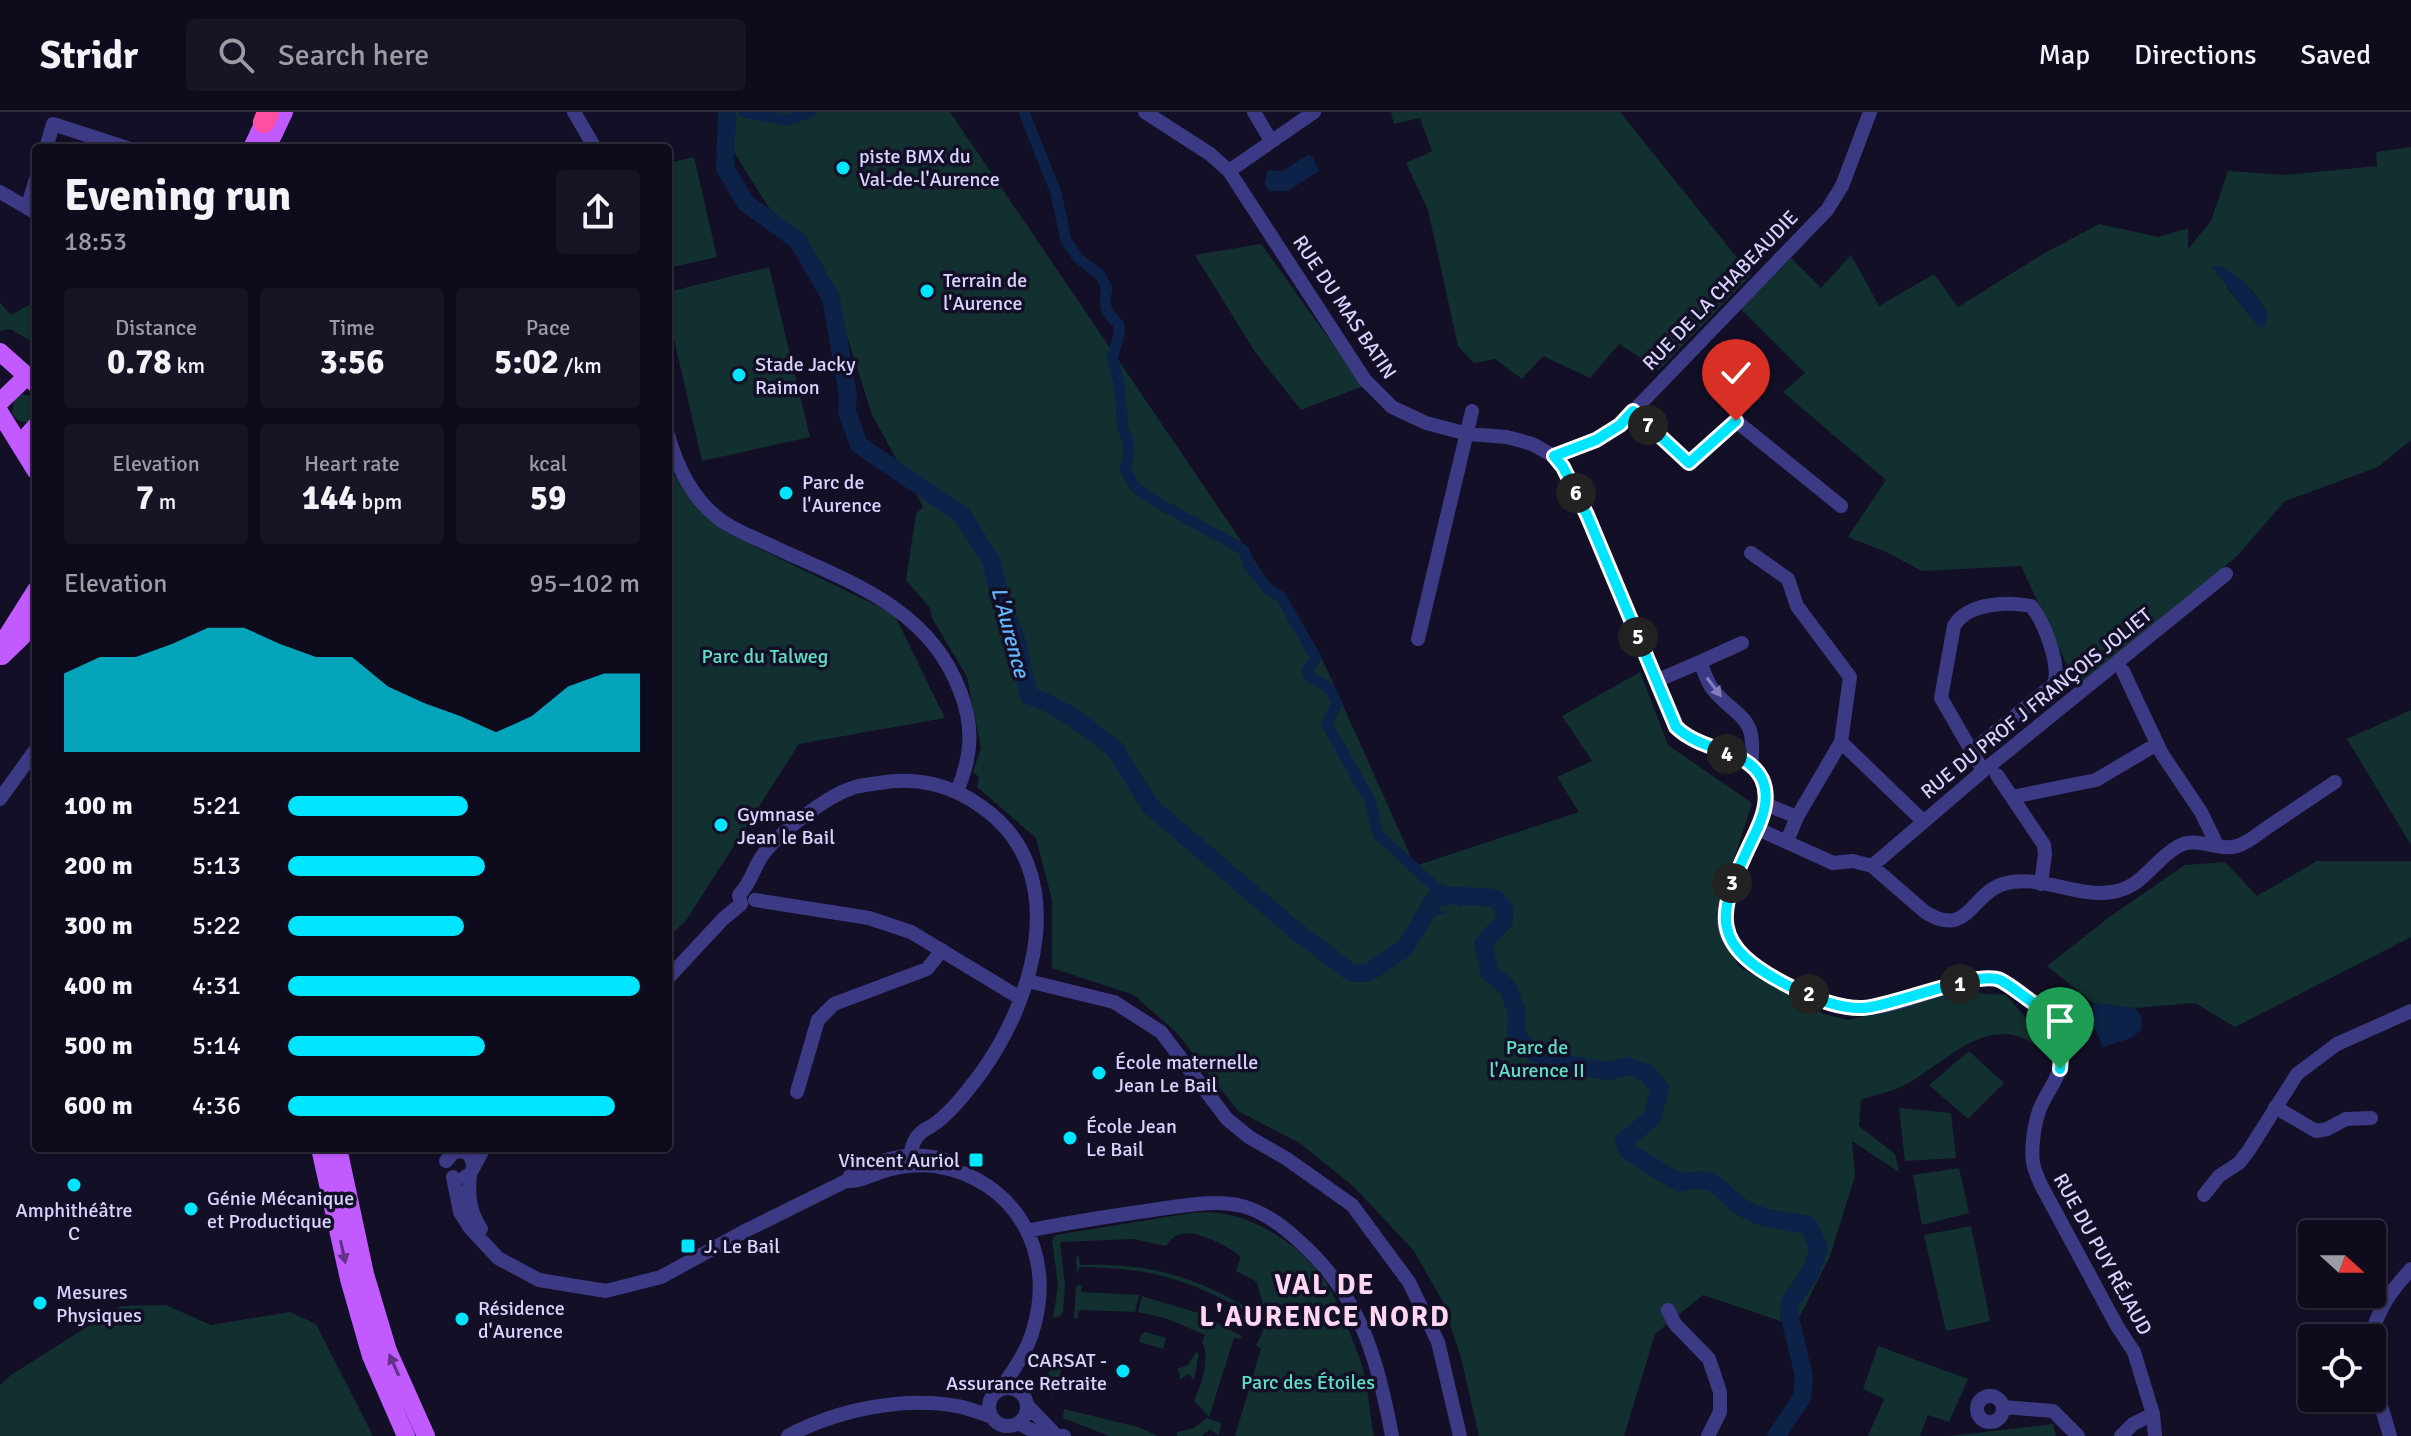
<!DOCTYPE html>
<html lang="en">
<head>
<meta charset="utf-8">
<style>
	:root { --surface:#0e0b1c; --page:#171425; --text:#f1f3f6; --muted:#9b9ba3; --line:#2e2b3b; --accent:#00e5ff }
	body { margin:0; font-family:Signika,sans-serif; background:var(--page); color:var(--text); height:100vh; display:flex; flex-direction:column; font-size:30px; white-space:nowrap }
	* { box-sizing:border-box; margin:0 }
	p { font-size:26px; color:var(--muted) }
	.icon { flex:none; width:44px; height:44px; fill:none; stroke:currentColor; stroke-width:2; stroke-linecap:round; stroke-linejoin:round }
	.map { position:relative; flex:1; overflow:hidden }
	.drawer { position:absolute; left:32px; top:32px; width:640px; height:1008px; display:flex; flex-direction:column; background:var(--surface); border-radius:8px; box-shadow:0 2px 6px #0004,0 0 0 2px var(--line) }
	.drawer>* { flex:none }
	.needle { width:52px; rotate:111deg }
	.tools { position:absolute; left:2298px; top:1108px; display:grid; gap:16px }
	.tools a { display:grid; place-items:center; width:88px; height:88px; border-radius:8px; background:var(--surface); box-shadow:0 2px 6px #0004,0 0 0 2px var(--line); font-size:40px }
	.pin { position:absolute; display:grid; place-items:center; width:68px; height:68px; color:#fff; margin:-82px -34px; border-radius:50% 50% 50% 0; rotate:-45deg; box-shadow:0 0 8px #0007 }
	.pin .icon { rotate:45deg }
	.km { position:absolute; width:40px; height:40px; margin:-20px; border-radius:50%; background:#222; color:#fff; font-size:22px; line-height:40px; text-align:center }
	.round { display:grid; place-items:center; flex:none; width:84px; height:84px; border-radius:8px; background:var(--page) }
	.summary { display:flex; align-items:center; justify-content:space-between; height:136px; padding:0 32px }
	h1 { font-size:44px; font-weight:700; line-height:60px }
	.figures { display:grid; grid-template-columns:repeat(3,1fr); gap:12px; height:136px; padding:8px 32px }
	.figures div { display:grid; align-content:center; border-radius:8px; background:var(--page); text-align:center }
	.figures b { font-size:34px; font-weight:700 }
	.figures small { font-size:22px; font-weight:400 }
	.figures p { font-size:22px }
	.chart { height:224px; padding:16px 32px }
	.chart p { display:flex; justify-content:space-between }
	.chart svg { width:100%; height:144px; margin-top:8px; fill:var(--accent); opacity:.7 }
	ul { padding:0 32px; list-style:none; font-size:26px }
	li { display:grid; grid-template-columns:128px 96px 1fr; align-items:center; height:60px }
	li i { height:20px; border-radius:10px; background:var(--accent) }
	header { display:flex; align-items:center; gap:48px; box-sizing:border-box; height:112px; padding:0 40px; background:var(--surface); border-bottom:2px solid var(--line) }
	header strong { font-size:38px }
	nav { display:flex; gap:44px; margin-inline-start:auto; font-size:28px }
	.search { width:560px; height:72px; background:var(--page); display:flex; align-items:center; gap:20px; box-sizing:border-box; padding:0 28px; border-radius:8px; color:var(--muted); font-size:30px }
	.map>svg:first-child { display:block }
</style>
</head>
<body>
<header>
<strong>Stridr</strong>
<div class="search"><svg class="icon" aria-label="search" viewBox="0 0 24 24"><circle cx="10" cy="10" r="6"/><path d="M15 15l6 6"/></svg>Search here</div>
<nav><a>Map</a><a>Directions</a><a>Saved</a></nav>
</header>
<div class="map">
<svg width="2411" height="1324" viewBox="0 0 2411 1324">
	<rect width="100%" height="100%" fill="#130f26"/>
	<!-- green -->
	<path fill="#12302f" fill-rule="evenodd" d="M734,0H950L1324,551L1415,754L1579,700L1557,665L1592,649L1562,604L1640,560L1668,633L1752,691L1716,803L1738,854L1824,902L1848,908L1960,880L2006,883L2043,926L2037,934C1987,898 1946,952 1903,974C1890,980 1874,983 1861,988L1859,1014L1895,1042L1899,1060L1852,1029L1855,1064L1830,1144L1795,1214L1703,1183L1655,1222L1624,1324H1479L1461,1246L1443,1190L1414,1139L1354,1075L1301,1032L1238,999L1177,921L1134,883L1052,856V788L1036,726L977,675L979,665L973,660L981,636L967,565L932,506L930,496L906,468L916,402L923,395L872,303L831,174L767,93L734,40Z
		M1391,0H1620L1751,163L1659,258L1619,232L1590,266L1543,244L1522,267L1495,247L1474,251L1458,234L1428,98L1406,51L1432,39L1420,6L1394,12Z
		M2411,35V328L2378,355L2285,389L2237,444L2078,577L2021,454L1922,459L1886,440L1848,425L1886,368L1783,280L1805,261L1741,197L1791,146L1821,176L1851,143L1879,194L1934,162L1958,195L2043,142L2099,112L2159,125L2188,116V137L2211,109L2228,59L2286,63L2377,54L2376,40ZM2221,154L2253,179L2259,214L2228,177Z
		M694,45L717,145L668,156V51Z
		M1261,132L1363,274L1301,298L1255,240L1195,143Z
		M769,155L810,325L702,349L668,201V180Z
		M36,189V232L10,217L0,219V191L11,203Z
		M22,282L36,285V307C26,312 18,312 12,301L14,287Z
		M673,361L686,381L725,420L894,502L945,606L799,632L685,810L668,825V368Z
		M2411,598V733L2347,627Z
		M2317,749H2411V825L2235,915L2195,891L2135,896L2093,891L2047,854L2112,803L2185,753L2225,750L2257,784Z
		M1969,939L2004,971L1968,1007L1929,973Z
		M1899,996L1951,1001L1956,1046L1905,1049Z
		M1959,1056L1969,1101L1922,1113L1913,1063Z
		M1211,1100C1254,1103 1299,1132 1324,1167C1334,1181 1353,1227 1359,1245C1368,1269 1369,1299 1374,1324H1235L1261,1237L1256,1233C1273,1203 1263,1199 1257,1170L1236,1159L1240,1147L1239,1143C1227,1134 1197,1118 1181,1122C1174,1123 1170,1129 1166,1134L1133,1127L1060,1130L1065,1174L1063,1200L1061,1204L1053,1206L1058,1173L1052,1128L1056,1123L1191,1101Z
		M1971,1114L1990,1209L1946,1219L1924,1123Z
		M1079,1144L1080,1153C1151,1151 1190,1163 1252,1198L1256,1191L1254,1209L1249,1210L1252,1203C1189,1167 1152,1156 1080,1155L1077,1162L1076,1145Z
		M1079,1173H1082L1081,1180L1139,1183L1135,1200L1084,1198L1078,1199V1206H1074L1076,1175Z
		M1142,1184L1198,1201L1242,1224L1241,1227L1234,1226L1209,1305L1194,1289C1201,1274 1211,1245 1202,1230L1205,1223L1168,1207L1138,1200Z
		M166,1193L211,1213L290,1200L316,1212L373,1324H0V1273L11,1263L120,1194Z
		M1145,1220L1166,1226L1163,1237L1139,1230L1141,1223Z
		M1878,1234L1968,1267L1949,1310L1928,1303L1920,1324H1868L1884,1287L1863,1277Z
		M1196,1240L1199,1241L1194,1268L1189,1262L1179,1268L1180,1262L1177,1257L1188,1253Z
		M1053,1244L1074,1250L1073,1255L1063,1253L1053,1284L1047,1269Z
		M1064,1297L1138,1315L1158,1324H1109L1063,1306Z
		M1207,1306L1221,1311L1219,1324L1210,1317L1202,1324H1177V1320L1194,1316Z
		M2053,1312L2056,1324H1950Z"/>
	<!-- water -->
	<path fill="#0c2248" d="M1308,43L1312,44L1319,59L1288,79H1269L1264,72L1268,58L1282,59Z
		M2211,154C2236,153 2255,182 2268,201L2265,215H2259Z
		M2093,891L2135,896L2142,905L2141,918L2131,926L2103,935L2094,915Z"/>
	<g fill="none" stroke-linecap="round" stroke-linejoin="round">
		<!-- stream -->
		<path stroke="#0c2248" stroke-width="3" d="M1459,794L1468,786
			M1423,805L1445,800"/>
		<!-- canal -->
		<path stroke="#0c2248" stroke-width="11" d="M744,0L787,8L811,0
			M1024,0L1056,81L1066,128L1078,146L1100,163L1107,176C1102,194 1107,201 1119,213V222L1112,247L1119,270L1123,317C1131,330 1130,343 1125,357L1137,377L1162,393L1244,438L1249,453L1268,477L1281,485L1316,546L1307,558L1310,565L1329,576L1337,591L1327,612L1370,689L1378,722L1435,775L1450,783"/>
		<!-- river -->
		<path stroke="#0c2248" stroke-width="18" d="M727,0L725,56L746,91L798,129L831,186L848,283L847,300L859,333L961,402L991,448L1000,486L1016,527L1029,584L1048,591L1074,606L1115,637L1150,694L1296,819L1352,861H1368L1405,836L1434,788L1450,783L1495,786L1504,796V809L1483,832L1490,861L1507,875L1517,900L1516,923L1531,939L1565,952L1608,959L1627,954L1647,961L1660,977L1652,1006L1624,1029L1627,1038L1679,1071C1722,1061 1714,1078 1745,1097C1764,1108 1787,1109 1808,1113L1819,1136L1810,1161L1790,1191L1789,1202L1804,1264L1802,1286L1776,1324"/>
		<!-- minor -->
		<path stroke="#3d3a85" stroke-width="14" d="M574,0L595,36
			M1145,0L1210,42L1229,59L1365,268L1392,295L1426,311L1468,322L1507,325L1532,332L1554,344L1563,355L1587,403L1676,615C1703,641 1746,636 1762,667C1784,712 1696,790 1733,832C1760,862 1820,896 1861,896C1886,897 1913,885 1938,878C1955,873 1979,863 1997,867C2005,869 2036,891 2042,897C2057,912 2067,938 2059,959C2054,974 2042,987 2038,1002C2034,1015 2031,1037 2033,1050C2034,1058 2038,1066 2041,1073L2117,1214L2134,1240L2153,1302L2155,1324
			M1254,0L1271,29
			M46,36L53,12L127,36
			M1229,59L1314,0
			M0,80L36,101
			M27,96L36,67
			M1633,299L1689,351L1736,309L1841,394
			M668,323C677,355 691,385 718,406C734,419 754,425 772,434C848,470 928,494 960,579C974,614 972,644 957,679
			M1554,344L1596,328L1620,313L1827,98L1842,74L1870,0
			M1751,441L1788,467L1797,494L1850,565L1841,630L1797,705L1787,729
			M1418,527L1472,299
			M1700,550L1742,531
			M2123,559L2162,642L2201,700L2217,733
			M1656,569L1700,550C1704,559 1707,571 1714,579C1741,609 1757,604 1751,653
			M1841,630L1923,709
			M1972,639L2054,572C2061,554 2044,509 2031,494C2007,489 1967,491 1954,514L1941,586L1983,659
			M1997,663L2044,733L2045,742L2041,772
			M2012,685L2096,668L2157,632
			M0,687L36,637
			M1765,692L1797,705
			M1758,717L1833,751L1853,749L1872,754L1925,800C1968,827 1970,783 2003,772C2038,761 2077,786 2112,780C2142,776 2153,749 2177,735C2197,723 2217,740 2237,734C2248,731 2259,721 2268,715C2290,700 2313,685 2335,670
			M1872,754L1983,659L2226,462
			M755,788L869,806L911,820L1020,886
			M741,792L739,783C751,770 751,762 760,747C775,723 828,683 855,675C863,673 871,672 879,671C916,664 952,673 982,695C1073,759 1035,886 981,961C968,978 953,998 936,1011C927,1017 919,1019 914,1030C910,1038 911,1045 912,1053
			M668,866L723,807L741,792
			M1028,869L1114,890L1161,920L1227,1007L1249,1025L1287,1047L1352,1093L1409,1170L1438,1230L1460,1324
			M797,980L818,908L834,892L927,857L942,838
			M2275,995L2316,1019L2327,1017L2346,1007L2371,1006
			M446,1049L454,1040L462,1039L470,1043L474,1055
			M470,1062C468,1082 469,1099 481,1117
			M453,1065L460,1100L470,1116L498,1146L539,1168L606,1179L661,1165L747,1118L846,1069C858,1070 869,1064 881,1060C898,1054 917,1052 935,1054C1015,1066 1057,1141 1033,1218C1027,1240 1013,1258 1001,1277
			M465,1065L470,1062L484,1036
			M849,1066L851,1062C887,1045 914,1037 953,1050
			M2204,1083L2219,1064L2239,1051L2249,1038L2297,962L2337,932L2411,899
			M1027,1119C1069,1110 1111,1104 1153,1098C1180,1094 1211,1088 1238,1093C1262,1098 1283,1114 1300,1130C1360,1183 1378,1248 1392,1324
			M1668,1198L1675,1212L1709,1247L1720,1280V1300L1708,1324
			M2371,1226C2378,1196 2391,1179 2411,1157
			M2372,1263L2390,1324
			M989 1295a19 19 0 1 1 38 0a19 19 0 1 1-38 0Z
			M1977 1297a13 13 0 1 1 26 0a13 13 0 1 1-26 0Z
			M1028,1294L1053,1320
			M2003,1295L2053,1299L2078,1324
			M1018,1311L1035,1320L1064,1324
			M788,1324C836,1298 903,1284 957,1294C969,1296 981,1301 992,1305
			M2121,1324L2133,1312L2153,1302"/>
		<!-- major -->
		<path stroke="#c25bff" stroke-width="18" d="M252,36L264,10
			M267,36L284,0
			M0,240L36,272
			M0,290L28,263
			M0,301L36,359
			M20,332L36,314
			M0,535L36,478
			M2,544L36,511
			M320,1036L349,1167L371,1244L406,1324
			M338,1036L365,1162L388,1239L426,1324"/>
		<!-- highway -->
		<path stroke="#ff4fa3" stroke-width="22" d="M264,10L268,0"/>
	</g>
	<!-- one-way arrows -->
	<defs><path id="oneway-solid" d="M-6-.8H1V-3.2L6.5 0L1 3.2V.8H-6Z" transform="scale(2)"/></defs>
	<use fill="#837fbc" href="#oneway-solid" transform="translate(1714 575) rotate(53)"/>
	<g fill="#623188">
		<use href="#oneway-solid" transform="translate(343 1140) rotate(78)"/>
		<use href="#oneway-solid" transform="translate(394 1253) rotate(-114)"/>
	</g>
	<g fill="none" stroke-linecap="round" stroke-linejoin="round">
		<defs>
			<path id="route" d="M1736,309L1689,351L1633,299L1620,313L1596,328L1554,344L1563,355L1587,403L1676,615C1703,641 1747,636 1762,667C1771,687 1762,708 1753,726C1716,803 1706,833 1793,876C1813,886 1841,897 1863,896C1895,894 1976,858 2000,868C2012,874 2024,885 2035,892C2056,906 2063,932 2060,957"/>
		</defs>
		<!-- route casing -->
		<use href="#route" stroke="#fff" stroke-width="16"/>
		<!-- route -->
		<use href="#route" stroke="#00e5ff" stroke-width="10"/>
	</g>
	<!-- markers -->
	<g fill="#00e5ff" stroke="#130f26" stroke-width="3">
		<circle cx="843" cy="56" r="8"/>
		<circle cx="927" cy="179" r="8"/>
		<circle cx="739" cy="263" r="8"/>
		<circle cx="786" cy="381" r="8"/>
		<circle cx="721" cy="713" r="8"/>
		<circle cx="1099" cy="961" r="8"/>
		<circle cx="1070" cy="1026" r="8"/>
		<rect x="968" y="1040" width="16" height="16" rx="4"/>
		<circle cx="74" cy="1073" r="8"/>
		<circle cx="191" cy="1097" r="8"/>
		<rect x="680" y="1126" width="16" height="16" rx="4"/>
		<circle cx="40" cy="1191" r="8"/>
		<circle cx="462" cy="1207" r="8"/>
		<circle cx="1123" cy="1259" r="8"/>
	</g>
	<g text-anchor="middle" stroke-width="7" stroke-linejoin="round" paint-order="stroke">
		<!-- poi labels -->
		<g font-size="20" fill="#d9d4ff" stroke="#130f26" text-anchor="start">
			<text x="859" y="51">piste BMX du<tspan x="859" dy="23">Val-de-l'Aurence</tspan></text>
			<text x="943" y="175">Terrain de<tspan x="943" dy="23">l'Aurence</tspan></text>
			<text x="755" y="259">Stade Jacky<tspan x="755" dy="23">Raimon</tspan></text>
			<text x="802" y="377">Parc de<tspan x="802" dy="23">l'Aurence</tspan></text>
			<text x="737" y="709">Gymnase<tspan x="737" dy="23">Jean le Bail</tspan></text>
			<text x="1115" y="957">École maternelle<tspan x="1115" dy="23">Jean Le Bail</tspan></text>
			<text x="1086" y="1021">École Jean<tspan x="1086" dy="23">Le Bail</tspan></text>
			<text x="960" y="1055" text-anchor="end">Vincent Auriol</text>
			<text x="207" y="1093">Génie Mécanique<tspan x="207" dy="23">et Productique</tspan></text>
			<text x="74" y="1105" text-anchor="middle">Amphithéâtre<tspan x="74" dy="23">C</tspan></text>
			<text x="704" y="1141">J. Le Bail</text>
			<text x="56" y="1187">Mesures<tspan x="56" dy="23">Physiques</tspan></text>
			<text x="478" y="1203">Résidence<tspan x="478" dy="23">d'Aurence</tspan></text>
			<text x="1107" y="1255" text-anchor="end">CARSAT -<tspan x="1107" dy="23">Assurance Retraite</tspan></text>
		</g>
		<!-- street labels -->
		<g font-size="20" fill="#d9d4ff" stroke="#130f26">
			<text transform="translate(1720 178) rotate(-46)" y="7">RUE DE LA CHABEAUDIE</text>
			<text transform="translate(1345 195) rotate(56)" y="7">RUE DU MAS BATIN</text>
			<text transform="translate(2036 591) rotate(-39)" y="7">RUE DU PROF J FRANÇOIS JOLIET</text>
			<text transform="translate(2103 1142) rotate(61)" y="7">RUE DU PUY RÉJAUD</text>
		</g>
		<!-- park labels -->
		<g font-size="20" fill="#5fe0c0" stroke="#130f26">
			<text x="765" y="551">Parc du Talweg</text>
			<text x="1537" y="942">Parc de<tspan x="1537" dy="23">l'Aurence II</tspan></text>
			<text x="1308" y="1277">Parc des Étoiles</text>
		</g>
		<!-- water labels -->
		<g font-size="22" font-style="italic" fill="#62b6ff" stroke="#130f26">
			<text transform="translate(1011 520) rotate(75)" y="8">L'Aurence</text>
		</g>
		<!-- district labels -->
		<g font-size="28" font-weight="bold" letter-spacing="2" fill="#ffd6f0" stroke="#130f26">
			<text x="1325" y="1182">VAL DE<tspan x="1325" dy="32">L'AURENCE NORD</tspan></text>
		</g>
	</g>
</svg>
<div class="tools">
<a><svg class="needle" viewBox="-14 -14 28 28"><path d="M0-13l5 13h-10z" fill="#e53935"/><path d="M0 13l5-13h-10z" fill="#9b9ba3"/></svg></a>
<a><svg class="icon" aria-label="locate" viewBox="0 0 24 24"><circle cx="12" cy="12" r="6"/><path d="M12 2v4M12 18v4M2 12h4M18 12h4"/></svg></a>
</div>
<div class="pin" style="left:2060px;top:957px;background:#1e9e55"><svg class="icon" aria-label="arrive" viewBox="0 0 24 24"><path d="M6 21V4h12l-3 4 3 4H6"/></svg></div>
<div class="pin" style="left:1736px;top:309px;background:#d93025"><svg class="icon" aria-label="check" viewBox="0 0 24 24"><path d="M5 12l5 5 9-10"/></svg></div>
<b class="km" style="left:1960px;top:872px">1</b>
<b class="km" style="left:1809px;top:882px">2</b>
<b class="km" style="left:1732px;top:771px">3</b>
<b class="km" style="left:1727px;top:642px">4</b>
<b class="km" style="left:1638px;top:525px">5</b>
<b class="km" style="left:1576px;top:381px">6</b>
<b class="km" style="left:1648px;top:313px">7</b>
<section class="drawer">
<div class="summary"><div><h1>Evening run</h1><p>18:53</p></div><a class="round"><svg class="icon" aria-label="share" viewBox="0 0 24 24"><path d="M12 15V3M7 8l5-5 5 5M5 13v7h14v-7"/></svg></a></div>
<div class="figures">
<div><p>Distance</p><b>0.78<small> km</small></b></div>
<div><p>Time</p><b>3:56</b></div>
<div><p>Pace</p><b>5:02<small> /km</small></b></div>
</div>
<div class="figures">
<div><p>Elevation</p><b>7<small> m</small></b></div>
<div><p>Heart rate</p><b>144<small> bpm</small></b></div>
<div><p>kcal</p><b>59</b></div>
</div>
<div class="chart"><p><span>Elevation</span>95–102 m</p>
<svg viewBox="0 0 160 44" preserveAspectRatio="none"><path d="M0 44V20L10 15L20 15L30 11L40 6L50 6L60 11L70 15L80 15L90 24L100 29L110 33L120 38L130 33L140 24L150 20L160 20V44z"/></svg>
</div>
<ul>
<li><b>100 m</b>5:21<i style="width:51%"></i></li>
<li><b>200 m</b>5:13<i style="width:56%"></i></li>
<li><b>300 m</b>5:22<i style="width:50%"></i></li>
<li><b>400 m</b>4:31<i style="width:100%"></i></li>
<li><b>500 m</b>5:14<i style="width:56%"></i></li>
<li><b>600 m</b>4:36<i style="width:93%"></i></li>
</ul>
</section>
</div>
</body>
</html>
